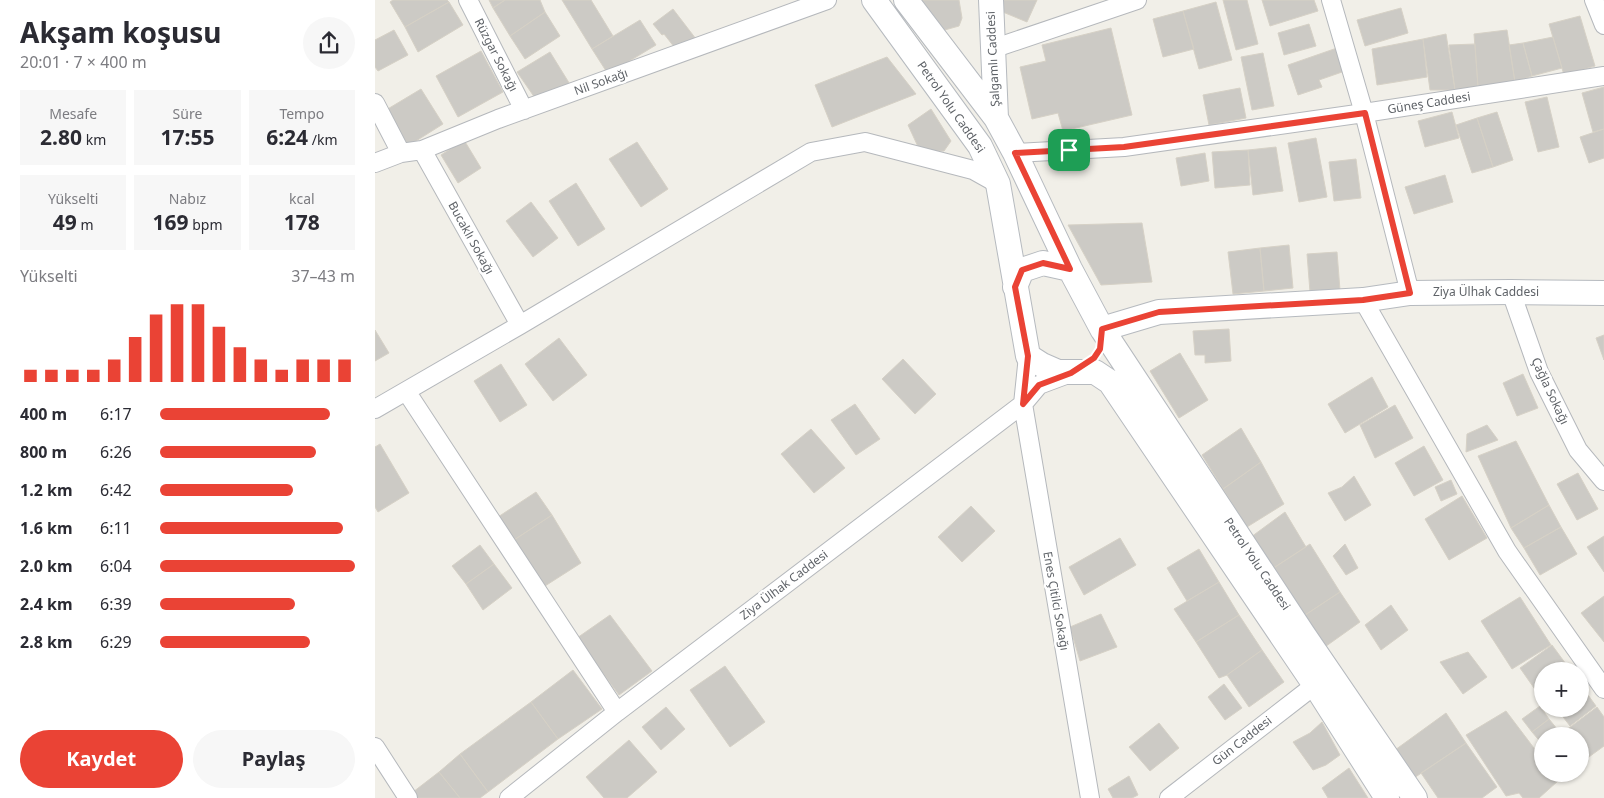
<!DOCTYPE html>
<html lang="tr">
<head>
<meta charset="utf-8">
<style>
	:root { --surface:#fff; --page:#f7f7f7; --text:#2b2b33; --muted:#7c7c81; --accent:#ea4335 }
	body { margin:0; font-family:"Noto Sans",sans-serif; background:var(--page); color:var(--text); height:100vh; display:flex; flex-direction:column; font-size:19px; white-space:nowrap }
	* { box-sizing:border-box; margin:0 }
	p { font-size:16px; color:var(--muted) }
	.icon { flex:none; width:28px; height:28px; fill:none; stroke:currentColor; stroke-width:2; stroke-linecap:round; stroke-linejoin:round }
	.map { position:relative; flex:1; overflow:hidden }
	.sheet { display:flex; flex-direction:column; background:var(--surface); width:375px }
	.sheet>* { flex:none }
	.controls { position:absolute; left:1159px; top:662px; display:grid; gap:10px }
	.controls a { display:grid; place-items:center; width:55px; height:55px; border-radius:50%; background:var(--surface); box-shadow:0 1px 4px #0004; font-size:25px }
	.pin { position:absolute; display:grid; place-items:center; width:42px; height:42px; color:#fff; margin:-21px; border-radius:10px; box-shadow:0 2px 8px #0006 }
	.round { display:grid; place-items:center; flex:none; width:52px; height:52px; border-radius:26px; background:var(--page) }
	.summary { display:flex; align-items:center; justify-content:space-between; height:85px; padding:0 20px }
	h1 { font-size:28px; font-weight:700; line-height:38px }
	.metrics { display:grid; grid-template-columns:repeat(3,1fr); gap:8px; height:85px; padding:5px 20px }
	.metrics div { display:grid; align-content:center; border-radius:0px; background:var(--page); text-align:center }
	.metrics b { font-size:21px; font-weight:700 }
	.metrics small { font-size:14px; font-weight:400 }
	.metrics p { font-size:14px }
	.chart { height:140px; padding:10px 20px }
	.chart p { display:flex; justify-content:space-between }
	.chart svg { width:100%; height:90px; margin-top:5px; stroke:var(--accent); stroke-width:6 }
	.action { display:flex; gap:10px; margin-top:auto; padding:10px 20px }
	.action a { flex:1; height:58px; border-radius:30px; background:var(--accent); color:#fff; font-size:20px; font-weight:700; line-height:58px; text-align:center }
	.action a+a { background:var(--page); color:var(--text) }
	ul { padding:0 20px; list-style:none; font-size:16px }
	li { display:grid; grid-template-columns:80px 60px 1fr; align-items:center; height:38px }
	li i { height:12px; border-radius:6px; background:var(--accent) }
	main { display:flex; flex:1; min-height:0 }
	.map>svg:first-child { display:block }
</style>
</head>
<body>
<main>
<section class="sheet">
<div class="summary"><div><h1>Akşam koşusu</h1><p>20:01 · 7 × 400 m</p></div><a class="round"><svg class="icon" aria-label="share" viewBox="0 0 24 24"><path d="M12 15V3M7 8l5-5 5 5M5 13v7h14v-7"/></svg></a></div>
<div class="metrics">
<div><p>Mesafe</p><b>2.80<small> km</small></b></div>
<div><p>Süre</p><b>17:55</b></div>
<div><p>Tempo</p><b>6:24<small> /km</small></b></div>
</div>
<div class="metrics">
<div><p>Yükselti</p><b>49<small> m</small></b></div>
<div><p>Nabız</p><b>169<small> bpm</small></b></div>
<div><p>kcal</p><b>178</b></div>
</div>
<div class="chart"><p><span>Yükselti</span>37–43 m</p>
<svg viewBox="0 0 160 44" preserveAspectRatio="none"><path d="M5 44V38M15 44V38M25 44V38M35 44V38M45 44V33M55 44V22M65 44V11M75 44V6M85 44V6M95 44V17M105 44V27M115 44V33M125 44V38M135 44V33M145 44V33M155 44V33"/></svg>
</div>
<ul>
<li><b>400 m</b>6:17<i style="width:87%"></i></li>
<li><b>800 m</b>6:26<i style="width:80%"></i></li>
<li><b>1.2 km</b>6:42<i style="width:68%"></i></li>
<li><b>1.6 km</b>6:11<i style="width:94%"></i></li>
<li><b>2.0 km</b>6:04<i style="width:100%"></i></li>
<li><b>2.4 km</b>6:39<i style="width:69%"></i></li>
<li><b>2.8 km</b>6:29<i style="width:77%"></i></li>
</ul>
<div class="action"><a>Kaydet</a><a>Paylaş</a></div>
</section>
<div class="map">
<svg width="1229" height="798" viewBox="0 0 1229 798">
	<rect width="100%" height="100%" fill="#f1efe8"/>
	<!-- building -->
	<path fill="#cccac5" stroke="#d6d1c6" d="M18,0H72L74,2L30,27L15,2Z
		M114,0H130L118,8Z
		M130,0H165L170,12L135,36L118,8Z
		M187,0H216L238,36L217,49Z
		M546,0H584L587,18L584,26L566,31Z
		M627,0H662L652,22L623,10Z
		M848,0H872L883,44L861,50Z
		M887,0H939L943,11L895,26Z
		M74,2L88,25L43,52L30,27Z
		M841,2L857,60L824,69L808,11Z
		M1026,8L1033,33L990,46L982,20Z
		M298,9L321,39L300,48L289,34L287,35L278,24Z
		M808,11L819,49L788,57L778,19Z
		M170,12L185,36L150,59L135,36Z
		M1205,16L1220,66L1189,75L1174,24Z
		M265,20L281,45L233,74L217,49Z
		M934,24L941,46L909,55L903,33Z
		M736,28L757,115L688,131L683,113L657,119L645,67L671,61L667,45Z
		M19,30L33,55L3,71L0,67V40Z
		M1132,30L1140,82L1103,87L1099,34Z
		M1071,34L1080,90H1055L1048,39Z
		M1178,37L1187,68L1157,76L1148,43Z
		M1048,39L1052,77L1002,85L997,49Z
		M1148,43L1157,76L1140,82L1134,45Z
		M1100,44L1103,87L1080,90L1074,45Z
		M962,48L970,71L944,80L947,87L923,95L913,65Z
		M106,51L128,92L83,117L61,76Z
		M175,52L196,86L160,98L142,72Z
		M888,53L899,106L877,110L866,57Z
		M512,57L541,94L457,127L440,85Z
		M1229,87V129L1218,132L1207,93Z
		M865,88L871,118L834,125L828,95Z
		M46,89L68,124L33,146L11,110Z
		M1172,97L1184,147L1163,152L1150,102Z
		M556,109L576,141L569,151H545L533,125Z
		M1077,112L1084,138L1050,147L1043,121Z
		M1122,112L1138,160L1118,167L1102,118Z
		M1102,118L1118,167L1097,173L1081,125Z
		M1229,129V158L1214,163L1205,137Z
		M941,138L952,197L924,202L913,143Z
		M89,140L106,168L83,183L66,155Z
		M262,142L293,189L266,207L234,159Z
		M901,147L908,191L878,195L873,150Z
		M873,150L875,185L840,188L837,152Z
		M830,153L834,181L806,186L801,158Z
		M981,159L986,198L959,201L954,162Z
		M1070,175L1078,202L1039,214L1030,187Z
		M201,183L230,229L203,246L174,201Z
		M156,202L183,238L158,257L131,221Z
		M767,223L777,282L726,285L693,225Z
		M914,245L918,288L889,291L885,248Z
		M885,248L889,291L858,294L853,252Z
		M962,252L965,290L935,292L932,254Z
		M854,329L856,361L830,363V355H820L818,331Z
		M0,330L14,353L0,361Z
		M1229,335V360L1221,338Z
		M184,338L212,375L178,401L150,364Z
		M805,353L833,400L804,418L775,371Z
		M528,359L561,394L540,414L507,379Z
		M126,364L152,405L125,422L99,381Z
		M1148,374L1163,408L1142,416L1128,383Z
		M997,377L1013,407L970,433L953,404Z
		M480,404L505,439L481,455L456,420Z
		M1020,405L1038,438L1000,458L985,425Z
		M1112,425L1123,440L1091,452L1092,434Z
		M866,428L886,462L848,489L827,455Z
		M436,429L470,468L439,493L406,454Z
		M1141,441L1174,505L1136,528L1103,456Z
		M5,444L34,493L3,512L0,507V447Z
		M1049,446L1068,480L1039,496L1020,463Z
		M886,462L909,504L872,527L848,489Z
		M1203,473L1223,509L1202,520L1182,484Z
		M979,476L996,505L970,521L953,493L967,487Z
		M1076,480L1082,494L1066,501L1060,487Z
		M161,492L177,515L139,540L123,517Z
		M1087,496L1112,538L1074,560L1050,519Z
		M1174,505L1186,527L1149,548L1136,528Z
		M596,506L620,531L587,562L563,537Z
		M910,512L931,547L897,569L876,537Z
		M177,515L206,563L170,586L139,540Z
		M1186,527L1202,554L1165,575L1149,548Z
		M1229,536V572L1212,547Z
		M745,538L761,565L709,595L694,567Z
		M935,544L965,592L927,617L897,569Z
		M970,544L983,568L971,575L958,556Z
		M105,545L119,564L91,584L77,566Z
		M824,549L844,582L812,601L792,568Z
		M119,564L137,588L108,610L91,584Z
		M844,582L864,615L821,642L799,609Z
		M965,592L985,622L947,649L927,617Z
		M1229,596V642L1206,613Z
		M1145,597L1176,645L1137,669L1106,621Z
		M1016,605L1033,630L1006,650L990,625Z
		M726,614L742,647L705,661L695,627Z
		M235,615L277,671L244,695L202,638Z
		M864,615L887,650L852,675L844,678L821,642Z
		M1177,645L1196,671H1168V697L1166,698L1145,668Z
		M887,650L909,682L874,707L852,675Z
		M1093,652L1112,677L1088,694L1065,662Z
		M350,666L390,722L355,747L315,690Z
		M198,670L227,709L183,739L156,702Z
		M849,684L867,708L850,720L833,697Z
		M1205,684L1221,706L1195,726L1182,709H1205Z
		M156,702L183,739L113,792L85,754Z
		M1165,706L1174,719L1157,732L1147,719Z
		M291,707L310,729L286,750L267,727Z
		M1222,707L1229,717V746L1207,762L1205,759V736H1188L1186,734Z
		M1131,711L1168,760V774H1178L1183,781L1164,798H1148L1144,793L1131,796L1091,735Z
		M1071,713L1091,743L1039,778L1020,750Z
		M1174,719L1187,735L1168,736V745L1157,732Z
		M947,722L965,755L951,765L938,770L918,742L935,733Z
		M784,723L804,748L775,771L754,747Z
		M254,740L282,772L252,798H229L211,777Z
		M1091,743L1122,787L1107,798H1063L1046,773Z
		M85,754L113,792L105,798H85L64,772Z
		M974,768L993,798H953L947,788Z
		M64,772L85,798H43L38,792Z
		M754,776L763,795L757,798H738L733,789Z"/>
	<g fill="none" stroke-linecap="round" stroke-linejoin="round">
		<defs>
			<path id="street" d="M93,0L149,110
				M956,0L989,113L1035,293
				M1219,0L1229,25
				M617,49L762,0
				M0,103L26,153
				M47,150L145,325
				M640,153L749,147L989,113L1229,76
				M0,163L26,153L47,150L123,119L452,0
				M1136,292L1164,372L1203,450L1229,481
				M988,300L1132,551L1229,689
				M696,373L664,385L648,404L715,798
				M31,391L242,712
				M0,409L145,325L436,152L490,142L598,170L623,184
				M0,747L33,798
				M134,798L242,712L648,404L653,356
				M794,798L940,685"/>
			<path id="secondary" d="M499,0L605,146L623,184L653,356L667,365L683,372H720L735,382L940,685L1012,798
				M531,0L621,118L640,153L695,269L727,329L928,634L1040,798
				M616,0L621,118
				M640,287L647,270L668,263L695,269
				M727,329L784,312L988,300L1035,293L1136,292L1229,293"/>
		</defs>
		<!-- street casing -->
		<use href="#street" stroke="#b5b8bc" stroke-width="20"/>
		<!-- secondary casing -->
		<use href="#secondary" stroke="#b6babf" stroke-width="26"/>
		<!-- street -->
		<use href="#street" stroke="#fff" stroke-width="18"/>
		<!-- secondary -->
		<use href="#secondary" stroke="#fff" stroke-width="24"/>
	</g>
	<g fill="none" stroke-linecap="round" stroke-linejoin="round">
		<defs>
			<path id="route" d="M990,113L1035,293L988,300L784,312L727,329L725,349L719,358L696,373L664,385L648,404L653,356L640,287L647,270L668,263L695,269L640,153L749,147Z"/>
		</defs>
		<!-- route casing -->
		<use href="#route" stroke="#fff" stroke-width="10"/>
		<!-- route -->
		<use href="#route" stroke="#ea4335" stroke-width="6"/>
	</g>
	<g text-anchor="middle" stroke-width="5" stroke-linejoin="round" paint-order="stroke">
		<!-- street labels -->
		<g font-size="12" fill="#5f6368" stroke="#fff">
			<text transform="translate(121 55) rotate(63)" y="4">Rüzgar Sokağı</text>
			<text transform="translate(618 59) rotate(-93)" y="4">Şalgamlı Caddesi</text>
			<text transform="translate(226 82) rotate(-20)" y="4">Nil Sokağı</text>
			<text transform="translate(1054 103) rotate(-9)" y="4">Güneş Caddesi</text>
			<text transform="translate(576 107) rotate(55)" y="4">Petrol Yolu Caddesi</text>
			<text transform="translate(96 238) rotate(61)" y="4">Bucaklı Sokağı</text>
			<text x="1111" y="296">Ziya Ülhak Caddesi</text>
			<text transform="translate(1175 391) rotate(65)" y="4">Çağla Sokağı</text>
			<text transform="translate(882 564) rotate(56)" y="4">Petrol Yolu Caddesi</text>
			<text transform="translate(409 585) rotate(-37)" y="4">Ziya Ülhak Caddesi</text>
			<text transform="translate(681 601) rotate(80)" y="4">Enes Çitilci Sokağı</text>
			<text transform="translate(867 741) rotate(-38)" y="4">Gün Caddesi</text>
		</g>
	</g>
</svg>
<div class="controls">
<a>+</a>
<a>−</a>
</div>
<div class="pin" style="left:694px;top:150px;background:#1e9e55"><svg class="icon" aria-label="arrive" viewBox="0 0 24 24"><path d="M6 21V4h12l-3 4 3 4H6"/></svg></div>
</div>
</main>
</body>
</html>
